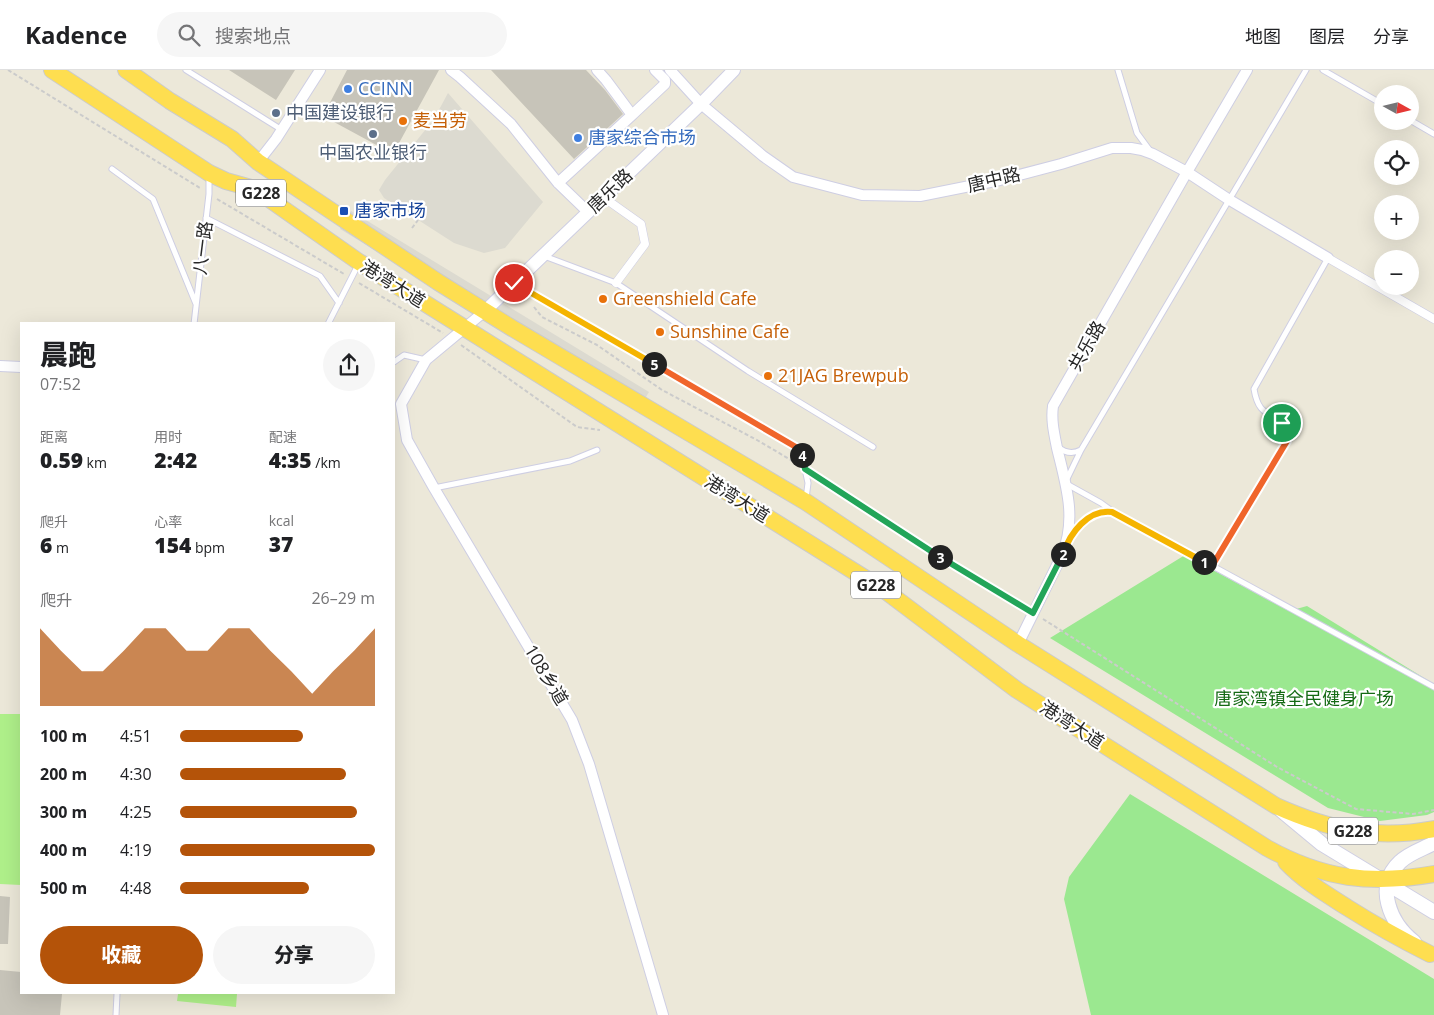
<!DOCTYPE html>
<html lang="zh">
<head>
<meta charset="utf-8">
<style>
	:root { --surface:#fff; --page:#f6f6f6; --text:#202124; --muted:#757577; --line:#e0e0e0; --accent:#b45309 }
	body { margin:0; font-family:"Open Sans","Noto Sans SC",sans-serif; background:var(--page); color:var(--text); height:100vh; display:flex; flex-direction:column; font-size:19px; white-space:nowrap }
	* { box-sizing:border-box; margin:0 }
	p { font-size:16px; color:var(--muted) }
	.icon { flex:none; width:28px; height:28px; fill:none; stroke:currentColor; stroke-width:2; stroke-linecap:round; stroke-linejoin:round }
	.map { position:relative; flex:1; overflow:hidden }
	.sheet { position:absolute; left:20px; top:252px; width:375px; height:672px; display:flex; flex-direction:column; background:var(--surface); border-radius:0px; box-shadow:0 5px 20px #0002 }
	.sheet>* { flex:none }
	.needle { width:32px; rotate:98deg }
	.fabs { position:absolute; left:1374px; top:15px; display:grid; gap:10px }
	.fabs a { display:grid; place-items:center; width:45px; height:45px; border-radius:50%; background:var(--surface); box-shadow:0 5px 20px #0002; font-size:25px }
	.pin { position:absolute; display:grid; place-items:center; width:42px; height:42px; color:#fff; margin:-21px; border:2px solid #fff; border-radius:50%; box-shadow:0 1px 5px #0007 }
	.km { position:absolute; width:25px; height:25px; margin:-12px; border-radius:50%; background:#222; color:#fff; font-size:14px; line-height:25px; text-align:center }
	.round { display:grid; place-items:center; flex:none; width:52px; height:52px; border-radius:26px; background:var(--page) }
	.overview { display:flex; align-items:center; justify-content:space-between; height:85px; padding:0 20px }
	h1 { font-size:28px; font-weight:800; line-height:38px }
	.metrics { display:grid; grid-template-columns:repeat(3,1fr); gap:8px; height:85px; padding:5px 20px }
	.metrics div { display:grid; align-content:center }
	.metrics b { font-size:21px; font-weight:800 }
	.metrics small { font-size:14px; font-weight:400 }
	.metrics p { font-size:14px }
	.chart { height:140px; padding:10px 20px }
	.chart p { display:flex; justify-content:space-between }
	.chart svg { width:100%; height:90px; margin-top:5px; fill:var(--accent); opacity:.7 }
	.button { display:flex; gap:10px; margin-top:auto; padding:10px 20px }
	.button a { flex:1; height:58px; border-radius:30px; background:var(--accent); color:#fff; font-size:20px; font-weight:800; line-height:58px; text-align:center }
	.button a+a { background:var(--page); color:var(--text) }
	ul { padding:0 20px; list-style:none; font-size:16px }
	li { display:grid; grid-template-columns:80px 60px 1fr; align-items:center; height:38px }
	li i { height:12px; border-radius:6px; background:var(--accent) }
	header { display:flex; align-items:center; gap:30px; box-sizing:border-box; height:70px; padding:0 25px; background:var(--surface); border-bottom:1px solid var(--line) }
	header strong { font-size:24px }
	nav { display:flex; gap:28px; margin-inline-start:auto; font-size:18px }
	.search { width:350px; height:45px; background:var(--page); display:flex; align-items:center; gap:12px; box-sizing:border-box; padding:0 18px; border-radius:28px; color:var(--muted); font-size:19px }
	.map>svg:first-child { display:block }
</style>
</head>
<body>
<header>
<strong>Kadence</strong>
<div class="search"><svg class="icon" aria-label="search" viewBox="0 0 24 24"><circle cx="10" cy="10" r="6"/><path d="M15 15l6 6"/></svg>搜索地点</div>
<nav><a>地图</a><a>图层</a><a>分享</a></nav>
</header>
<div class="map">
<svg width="1434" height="945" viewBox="0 0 1434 945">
	<rect width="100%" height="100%" fill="#ece8d9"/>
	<!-- green -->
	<path fill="#9be890" d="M1185,485L1289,541L1307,536L1434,614V742L1427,745L1380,751L1328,738L1050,568Z
		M1130,724L1434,909V945H1091L1064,829L1069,807Z"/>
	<!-- pitch -->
	<path fill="#aff08a" d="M0,644H21V815L0,814Z
		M178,924H237L236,937L177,931Z"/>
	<!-- plaza -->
	<path fill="#dcdad0" d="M448,23L543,132L505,178L484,183L454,173L384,128L379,120L385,110L434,49Z
		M351,141L649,322L638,340L340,159Z"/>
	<!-- building -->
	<path fill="#c7c4b9" d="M229,0H295L276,30Z
		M347,0H439L393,84L323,46Z
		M491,0H586L605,20L623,44L574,89Z
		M0,826L10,827L8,874H0Z
		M0,900L21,902V924H62L60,945H0Z"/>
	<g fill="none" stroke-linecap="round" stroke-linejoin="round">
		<defs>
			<path id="service" d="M186,0L282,60
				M1118,0L1137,63L1151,82
				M1306,0L1081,380L1065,413L1101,433L1112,441L1434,617
				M1323,0L1382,34
				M1410,50L1434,64
				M112,99L153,129L196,234
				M206,148L320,206L339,233
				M544,186L616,213L748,301L873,377
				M514,213L801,380L808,413L806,429
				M194,254L209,124V105
				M328,254L358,195
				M394,292L404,285L426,290
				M1058,377C1065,383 1073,384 1081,380
				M434,418L570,391L597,380
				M1069,470C1080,455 1091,439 1111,441
				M1212,496L1287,371C1293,350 1271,350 1261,338C1257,333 1255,325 1254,319L1328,188
				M116,945L117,924"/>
			<path id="pedestrian" d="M603,127L641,154L645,174L616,213
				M1328,188L1434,249"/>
			<path id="minor" d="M451,0L460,7L511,54L558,113L588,142
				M670,0L701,34L763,86L793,107L862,125L920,126L1000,110L1061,94L1112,78H1131L1142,80L1153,84L1187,102L1228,129L1328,188
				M632,45L665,14V10L655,0
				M258,92L276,69L320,0
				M558,113L632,45L606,10L597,0
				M485,241L426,290L401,334L407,370L434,418L572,650L589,694L663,945
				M0,296L21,297
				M1018,574L1062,485C1077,448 1066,415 1057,378C1054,363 1051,350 1053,336L1187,102L1247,0"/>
			<path id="tertiary" d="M485,241L701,34L734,0"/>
			<path id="secondary" d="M1281,740L1322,774L1434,842
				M1414,872C1390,853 1374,816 1400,792C1409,783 1423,779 1434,773"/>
			<path id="trunk" d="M52,0L209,103L226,111L255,119L359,192L887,522L1017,620L1267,778C1323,809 1371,815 1434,804
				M126,0L170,31L232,69L258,92L438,212L512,258L806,432L1018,574L1276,736C1330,760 1375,770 1434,759
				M1286,792C1304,811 1326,824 1348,838C1375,855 1402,870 1430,884"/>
		</defs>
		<!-- service casing -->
		<use href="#service" stroke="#cecee3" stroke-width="7"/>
		<!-- pedestrian casing -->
		<use href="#pedestrian" stroke="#cecee3" stroke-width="9"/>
		<!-- minor casing -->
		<use href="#minor" stroke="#cecee3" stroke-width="12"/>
		<!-- tertiary casing -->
		<use href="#tertiary" stroke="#cecee3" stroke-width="14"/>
		<!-- secondary casing -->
		<use href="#secondary" stroke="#cecee3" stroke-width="16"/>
		<!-- trunk casing -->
		<use href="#trunk" stroke="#cbcbcb" stroke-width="18"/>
		<!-- path -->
		<path stroke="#cbcbcb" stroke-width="2" stroke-dasharray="4 2.5" stroke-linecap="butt" d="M8,0L200,118
			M217,129L344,204
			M412,158L418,150
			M359,213L443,263
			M534,237L542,247L597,275L662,320L757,370L796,393
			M461,275L577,357L600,360
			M814,405L956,498L1024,538
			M1043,549L1277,697L1356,739L1413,744L1434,740"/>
		<!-- service -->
		<use href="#service" stroke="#fff" stroke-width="5"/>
		<!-- pedestrian -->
		<use href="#pedestrian" stroke="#fff" stroke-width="8"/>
		<!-- minor -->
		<use href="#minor" stroke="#fff" stroke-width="10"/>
		<!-- tertiary -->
		<use href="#tertiary" stroke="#fff" stroke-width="12"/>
		<!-- secondary -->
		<use href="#secondary" stroke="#fff" stroke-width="14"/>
		<!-- trunk -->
		<use href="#trunk" stroke="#fede50" stroke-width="16"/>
	</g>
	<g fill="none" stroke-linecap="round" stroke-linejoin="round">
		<defs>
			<path id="split-1" d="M1204,492L1212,496L1287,371L1288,361L1282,353"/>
			<path id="split-2" d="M1063,484C1070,463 1088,439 1112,442L1204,492"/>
			<path id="split-3" d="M940,487L1033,543L1063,484"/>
			<path id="split-4" d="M802,385L805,399L940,487"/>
			<path id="split-5" d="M654,294L801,380L802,385"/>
			<path id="split-6" d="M514,213L654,294"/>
		</defs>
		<!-- split-1 casing -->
		<use href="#split-1" stroke="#fff" stroke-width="10"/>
		<!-- split-2 casing -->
		<use href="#split-2" stroke="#fff" stroke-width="10"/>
		<!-- split-3 casing -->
		<use href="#split-3" stroke="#fff" stroke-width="10"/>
		<!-- split-4 casing -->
		<use href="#split-4" stroke="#fff" stroke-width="10"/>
		<!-- split-5 casing -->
		<use href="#split-5" stroke="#fff" stroke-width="10"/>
		<!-- split-6 casing -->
		<use href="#split-6" stroke="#fff" stroke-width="10"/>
		<!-- split-1 -->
		<use href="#split-1" stroke="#f0652b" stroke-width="6"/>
		<!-- split-2 -->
		<use href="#split-2" stroke="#f5b400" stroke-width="6"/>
		<!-- split-3 -->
		<use href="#split-3" stroke="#22a559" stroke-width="6"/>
		<!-- split-4 -->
		<use href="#split-4" stroke="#22a559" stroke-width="6"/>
		<!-- split-5 -->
		<use href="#split-5" stroke="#f0652b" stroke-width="6"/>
		<!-- split-6 -->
		<use href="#split-6" stroke="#f5b400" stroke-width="6"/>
	</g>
	<!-- markers -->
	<g fill="#3f7fe0" stroke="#fff" stroke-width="2">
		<circle cx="348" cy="19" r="5"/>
		<circle cx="578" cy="68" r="5"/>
	</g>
	<g fill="#5c6f8a" stroke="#fff" stroke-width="2">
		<circle cx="276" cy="43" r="5"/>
		<circle cx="373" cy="64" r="5"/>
	</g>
	<g fill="#e8710a" stroke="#fff" stroke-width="2">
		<circle cx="403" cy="51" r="5"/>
		<circle cx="603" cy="229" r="5"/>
		<circle cx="660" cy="262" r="5"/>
		<circle cx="768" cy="306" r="5"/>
	</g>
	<rect fill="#1a4fb4" stroke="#fff" stroke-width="2" x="339" y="136" width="10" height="10" rx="2.5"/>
	<g text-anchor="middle" stroke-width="4.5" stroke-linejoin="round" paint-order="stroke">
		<!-- shield labels -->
		<g fill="#fff" stroke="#686868" stroke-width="1">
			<rect x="236" y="109.5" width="50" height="27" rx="4"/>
			<rect x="851" y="501.5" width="50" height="27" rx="4"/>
			<rect x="1328" y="747.5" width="50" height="27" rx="4"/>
		</g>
		<g font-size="16" font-weight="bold" fill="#282828">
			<text x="261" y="129">G228</text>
			<text x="876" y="521">G228</text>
			<text x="1353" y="767">G228</text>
		</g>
		<!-- shop labels -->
		<g font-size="18" fill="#366cbe" stroke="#fff" text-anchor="start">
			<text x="358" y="25">CCINN</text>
			<text x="588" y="74">唐家综合市场</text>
		</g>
		<!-- service labels -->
		<g font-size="18" fill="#4e5e75" stroke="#fff" text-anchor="start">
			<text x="286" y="49">中国建设银行</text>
			<text x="373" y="89" text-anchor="middle">中国农业银行</text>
		</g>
		<!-- food labels -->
		<g font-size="18" fill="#c56008" stroke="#fff" text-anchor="start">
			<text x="413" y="57">麦当劳</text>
			<text x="613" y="235">Greenshield Cafe</text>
			<text x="670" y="268">Sunshine Cafe</text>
			<text x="778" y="312">21JAG Brewpub</text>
		</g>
		<!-- street labels -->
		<g font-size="18" fill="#282828" stroke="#fff">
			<text transform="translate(994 110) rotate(-13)" y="6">唐中路</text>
			<text transform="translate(610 121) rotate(-44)" y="6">唐乐路</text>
			<text transform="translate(203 178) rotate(-83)" y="6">八一路</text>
			<text transform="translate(393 214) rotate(32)" y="6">港湾大道</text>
			<text transform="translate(1087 276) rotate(-60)" y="6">共乐路</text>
			<text transform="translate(737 429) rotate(32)" y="6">港湾大道</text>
			<text transform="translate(546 605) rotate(59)" y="6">108乡道</text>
			<text transform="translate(1072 655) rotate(33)" y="6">港湾大道</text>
		</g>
		<!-- transit labels -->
		<g font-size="18" fill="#164399" stroke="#fff" text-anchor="start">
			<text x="354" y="147">唐家市场</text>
		</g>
		<!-- park labels -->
		<g font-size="18" fill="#146a14" stroke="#fff">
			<text x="1304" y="635">唐家湾镇全民健身广场</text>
		</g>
	</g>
</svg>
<div class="fabs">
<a><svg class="needle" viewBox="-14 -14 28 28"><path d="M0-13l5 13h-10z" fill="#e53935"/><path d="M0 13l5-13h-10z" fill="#757577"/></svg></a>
<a><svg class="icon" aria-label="locate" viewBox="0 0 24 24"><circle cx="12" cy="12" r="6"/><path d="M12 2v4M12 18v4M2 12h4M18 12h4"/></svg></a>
<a>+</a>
<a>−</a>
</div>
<div class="pin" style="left:1282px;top:353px;background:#1e9e55"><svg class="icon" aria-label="arrive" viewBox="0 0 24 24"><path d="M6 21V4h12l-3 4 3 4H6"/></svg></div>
<div class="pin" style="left:514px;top:213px;background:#d93025"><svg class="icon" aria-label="check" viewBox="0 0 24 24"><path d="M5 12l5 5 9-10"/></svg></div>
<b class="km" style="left:1204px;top:492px">1</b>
<b class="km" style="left:1063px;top:484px">2</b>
<b class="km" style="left:940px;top:487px">3</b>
<b class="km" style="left:802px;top:385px">4</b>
<b class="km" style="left:654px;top:294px">5</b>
<section class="sheet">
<div class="overview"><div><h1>晨跑</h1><p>07:52</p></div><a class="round"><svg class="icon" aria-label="share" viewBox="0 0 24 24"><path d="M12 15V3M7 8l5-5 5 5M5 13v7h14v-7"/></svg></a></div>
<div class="metrics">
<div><p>距离</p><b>0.59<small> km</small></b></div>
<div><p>用时</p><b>2:42</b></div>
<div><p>配速</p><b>4:35<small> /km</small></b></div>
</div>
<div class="metrics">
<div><p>爬升</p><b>6<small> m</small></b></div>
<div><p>心率</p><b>154<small> bpm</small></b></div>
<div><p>kcal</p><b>37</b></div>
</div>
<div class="chart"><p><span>爬升</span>26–29 m</p>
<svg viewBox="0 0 160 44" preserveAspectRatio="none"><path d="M0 44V6L10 17L20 27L30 27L40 17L50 6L60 6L70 17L80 17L90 6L100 6L110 17L120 27L130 38L140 27L150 17L160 6V44z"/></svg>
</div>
<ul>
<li><b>100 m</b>4:51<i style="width:63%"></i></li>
<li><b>200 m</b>4:30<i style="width:85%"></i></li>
<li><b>300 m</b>4:25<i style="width:91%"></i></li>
<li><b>400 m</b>4:19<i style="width:100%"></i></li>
<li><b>500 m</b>4:48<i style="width:66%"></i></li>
</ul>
<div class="button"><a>收藏</a><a>分享</a></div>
</section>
</div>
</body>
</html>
